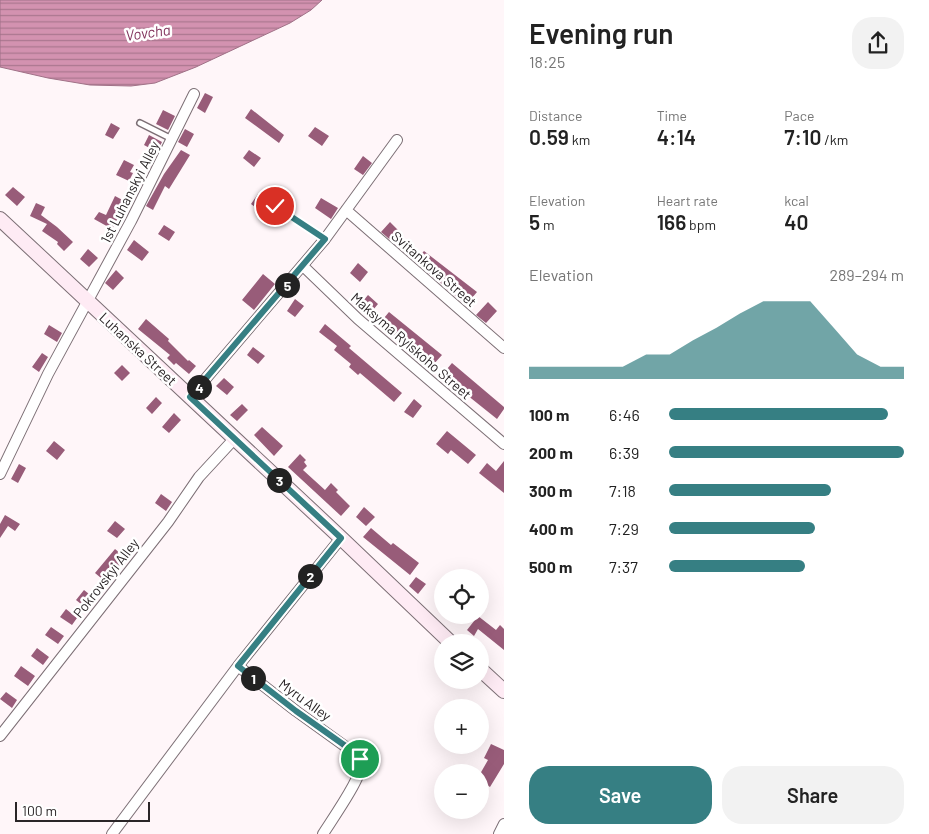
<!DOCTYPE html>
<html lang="en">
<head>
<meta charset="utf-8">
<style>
	:root { --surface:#fff; --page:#f2f2f2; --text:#222; --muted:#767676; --accent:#367f83 }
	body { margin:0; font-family:Barlow,sans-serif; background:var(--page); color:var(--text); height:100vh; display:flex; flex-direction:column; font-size:19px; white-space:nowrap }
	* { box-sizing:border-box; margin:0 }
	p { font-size:16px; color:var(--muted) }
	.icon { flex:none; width:28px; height:28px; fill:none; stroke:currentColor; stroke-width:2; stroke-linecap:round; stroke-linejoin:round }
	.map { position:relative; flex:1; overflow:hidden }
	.sheet { display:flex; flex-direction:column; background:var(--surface); width:425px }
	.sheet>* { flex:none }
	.buttons { position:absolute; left:434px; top:569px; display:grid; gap:10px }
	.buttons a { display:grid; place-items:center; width:55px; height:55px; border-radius:50%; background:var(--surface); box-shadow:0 5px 20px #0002; font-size:25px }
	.scale { position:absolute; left:15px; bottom:12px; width:135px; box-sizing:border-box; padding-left:5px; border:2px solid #2a2527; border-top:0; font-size:14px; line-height:18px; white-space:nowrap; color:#2a2527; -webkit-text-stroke:4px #fff; paint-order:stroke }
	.pin { position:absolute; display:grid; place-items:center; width:42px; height:42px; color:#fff; margin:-21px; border:2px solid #fff; border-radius:50%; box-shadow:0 1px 5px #0007 }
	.km { position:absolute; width:25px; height:25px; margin:-12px; border-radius:50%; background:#222; color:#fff; font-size:14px; line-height:25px; text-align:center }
	.round { display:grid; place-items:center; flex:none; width:52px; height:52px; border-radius:20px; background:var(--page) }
	.headline { display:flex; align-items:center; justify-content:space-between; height:85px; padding:0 25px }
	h1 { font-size:28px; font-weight:600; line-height:38px }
	.figures { display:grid; grid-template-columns:repeat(3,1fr); gap:8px; height:85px; padding:5px 25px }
	.figures div { display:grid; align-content:center }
	.figures b { font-size:21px; font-weight:600 }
	.figures small { font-size:14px; font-weight:400 }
	.figures p { font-size:14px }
	.chart { height:140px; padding:10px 25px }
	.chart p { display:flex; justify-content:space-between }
	.chart svg { width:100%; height:90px; margin-top:5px; fill:var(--accent); opacity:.7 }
	.primary-button { display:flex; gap:10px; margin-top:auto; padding:10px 25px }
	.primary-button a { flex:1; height:58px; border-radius:20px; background:var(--accent); color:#fff; font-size:20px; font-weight:600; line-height:58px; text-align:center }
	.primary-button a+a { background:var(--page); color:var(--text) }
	ul { padding:0 25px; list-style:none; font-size:16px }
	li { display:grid; grid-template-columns:80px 60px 1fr; align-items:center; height:38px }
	li i { height:12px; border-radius:6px; background:var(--accent) }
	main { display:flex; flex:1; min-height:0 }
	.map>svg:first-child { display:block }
</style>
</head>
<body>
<main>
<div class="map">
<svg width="504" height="834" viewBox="0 0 504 834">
	<defs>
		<pattern id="water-rules" width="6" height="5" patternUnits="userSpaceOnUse" patternTransform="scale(1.25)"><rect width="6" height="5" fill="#d392b0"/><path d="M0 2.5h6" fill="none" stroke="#ab778f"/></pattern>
	</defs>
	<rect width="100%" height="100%" fill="#fff6f9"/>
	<!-- water -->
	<path fill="url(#water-rules)" stroke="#a07187" d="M0,0H322L311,10L290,23L196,67L155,83L131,86L90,85L48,78L0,67Z"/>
	<!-- building -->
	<path fill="#985c79" d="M205,93L213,97L205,113L197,108Z
		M251,109L284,135L279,143L245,118Z
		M163,110L175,116L168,130L156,124Z
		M111,123L120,128L113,139L105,135Z
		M315,127L329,136L322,146L308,136Z
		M185,129L194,134L187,147L178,142Z
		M149,135L162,142L157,152L144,145Z
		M181,150L190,155L169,189L165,186L153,210L146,206L164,174Z
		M249,150L261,158L254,167L243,158Z
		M363,156L372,163L363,175L354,169Z
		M124,160L134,165L130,172L133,173L129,181L116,175Z
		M13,187L25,197L17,206L5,195Z
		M258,194L271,204L263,213L251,204Z
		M115,196L130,204L125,214L121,212L112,229L94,219L99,212L106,215Z
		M321,198L338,208L331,219L315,208Z
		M36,203L45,207L41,215L57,227L73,242L64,251L57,244L58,242L42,231L47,224L30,216Z
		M390,222L402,234L394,243L381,232Z
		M164,225L175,232L169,241L158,234Z
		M134,240L149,252L142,261L127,250Z
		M88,249L98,258L89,267L80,259Z
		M424,251L477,292L466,305L415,261Z
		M358,263L368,272L360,282L350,273Z
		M116,270L124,278L113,290L105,283Z
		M263,274L275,284L254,310L242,300Z
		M368,295L378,304L368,316L358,307Z
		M295,299L304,306L295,317L287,311Z
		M488,302L497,311L486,323L476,315Z
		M389,312L442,355L432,366L379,324Z
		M146,319L169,339L168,341L188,361L189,360L196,366L189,374L176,363L174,365L167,358L170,355L138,329Z
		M325,324L351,346L349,348L402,393L394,402L360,373L358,375L349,367L351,364L334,350L337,346L319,332Z
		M49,325L62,333L57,342L44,334Z
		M253,347L265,356L258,364L247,355Z
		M42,353L48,357L39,372L32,367Z
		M452,363L504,407V409L497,419L442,375Z
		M122,365L130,373L122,381L114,373Z
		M224,378L234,387L227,395L216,386Z
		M156,397L162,403L152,414L146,408Z
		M414,399L422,406L413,418L404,412Z
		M242,404L248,410L237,421L230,415Z
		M174,413L181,420L169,433L162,427Z
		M262,427L283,446L274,456L254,435Z
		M447,431L476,455L468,464L451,450L448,454L436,444Z
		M54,441L65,450L57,460L46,451Z
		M300,454L306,460L304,462L307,466L303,470L325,490L331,483L338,490L336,492L350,506L341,516L288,467Z
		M504,461V493L479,473L487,463L496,471Z
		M19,464L26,468L18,483L11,479Z
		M161,494L172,502L166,511L155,503Z
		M364,507L375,517L366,526L356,517Z
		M5,515L20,524L15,531L8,526L0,538V524Z
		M115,521L125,529L117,538L107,531Z
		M371,528L391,545L393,543L419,563L410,575L363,537Z
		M115,549L126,558L107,583L95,573Z
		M416,577L426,584L418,594L409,586Z
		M84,590L94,598L86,608L76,600Z
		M66,609L77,618L72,625L60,617Z
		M478,616L496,630L500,625L504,629V650L478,629L474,636L467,630Z
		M51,627L64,636L58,644L45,635Z
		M37,648L49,657L43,665L31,656Z
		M21,666L35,676L28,686L14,676Z
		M6,692L17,700L12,708L0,699Z
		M491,744L504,750V764L490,787L480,781V774L488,760L484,758Z"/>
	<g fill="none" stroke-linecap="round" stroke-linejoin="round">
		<defs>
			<path id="service" d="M140,123L172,139
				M275,206L324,239"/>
			<path id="minor" d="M346,210L504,348
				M303,266L358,319L504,444
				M190,397L325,239L397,140
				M0,474L48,374L131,221L194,94
				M238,666L296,711L353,752C357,756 361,760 361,765C361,779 331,821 323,834
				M0,736L168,522L199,477L235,438
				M112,834L238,666L341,538
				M499,834L504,824"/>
			<path id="secondary" d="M0,219L341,538L450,642
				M480,669L504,691"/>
		</defs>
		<!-- service casing -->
		<use href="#service" stroke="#7c6f75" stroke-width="8"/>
		<!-- minor casing -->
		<use href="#minor" stroke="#7c6f75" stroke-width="12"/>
		<!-- secondary casing -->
		<use href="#secondary" stroke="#7c6f75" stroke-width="16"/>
		<!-- service -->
		<use href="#service" stroke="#fff" stroke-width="5"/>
		<!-- minor -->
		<use href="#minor" stroke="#fff" stroke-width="10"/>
		<!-- secondary -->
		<use href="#secondary" stroke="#feebf4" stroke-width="14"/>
	</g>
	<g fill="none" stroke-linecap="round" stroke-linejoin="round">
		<defs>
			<path id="route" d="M275,206L325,239L190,397L341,538L238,666L296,711L354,752L360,759"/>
		</defs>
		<!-- route casing -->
		<use href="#route" stroke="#fff" stroke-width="10"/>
		<!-- route -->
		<use href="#route" stroke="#367f83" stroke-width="6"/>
	</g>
	<g text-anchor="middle" stroke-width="5" stroke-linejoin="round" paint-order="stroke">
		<!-- street labels -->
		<g font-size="14" fill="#2a2527" stroke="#fff">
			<text transform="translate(130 192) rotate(-63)" y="5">1st Luhanskyi Alley</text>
			<text transform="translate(434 269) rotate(41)" y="5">Svitankova Street</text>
			<text transform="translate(411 346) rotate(41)" y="5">Maksyma Rylskoho Street</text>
			<text transform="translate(138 349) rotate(43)" y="5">Luhanska Street</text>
			<text transform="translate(106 578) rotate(-52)" y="5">Pokrovskyi Alley</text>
			<text transform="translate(305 700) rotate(36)" y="5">Myru Alley</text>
		</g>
		<!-- water labels -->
		<g font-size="15" font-style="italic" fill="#83355e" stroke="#fff">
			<text transform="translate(148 33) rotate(-8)" y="5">Vovcha</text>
		</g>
	</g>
</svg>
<div class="buttons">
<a><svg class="icon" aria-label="locate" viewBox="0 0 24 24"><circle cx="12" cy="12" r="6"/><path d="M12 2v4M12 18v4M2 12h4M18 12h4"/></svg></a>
<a><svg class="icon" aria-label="layers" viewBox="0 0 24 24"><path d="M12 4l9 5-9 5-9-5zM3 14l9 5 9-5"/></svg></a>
<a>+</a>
<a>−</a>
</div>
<div class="scale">100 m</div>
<div class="pin" style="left:360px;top:759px;background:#1e9e55"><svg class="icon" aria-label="arrive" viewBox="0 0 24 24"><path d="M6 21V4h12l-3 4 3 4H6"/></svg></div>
<div class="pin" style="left:275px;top:206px;background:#d93025"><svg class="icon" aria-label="check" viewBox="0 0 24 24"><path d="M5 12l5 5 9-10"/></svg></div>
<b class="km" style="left:253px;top:678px">1</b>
<b class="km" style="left:310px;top:576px">2</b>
<b class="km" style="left:279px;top:480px">3</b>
<b class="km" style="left:199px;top:387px">4</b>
<b class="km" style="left:287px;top:285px">5</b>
</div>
<section class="sheet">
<div class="headline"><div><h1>Evening run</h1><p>18:25</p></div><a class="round"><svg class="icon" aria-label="share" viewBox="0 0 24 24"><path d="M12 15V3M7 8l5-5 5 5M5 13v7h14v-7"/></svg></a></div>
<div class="figures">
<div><p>Distance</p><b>0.59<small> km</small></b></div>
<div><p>Time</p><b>4:14</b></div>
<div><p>Pace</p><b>7:10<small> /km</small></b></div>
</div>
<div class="figures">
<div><p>Elevation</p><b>5<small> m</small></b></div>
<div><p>Heart rate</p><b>166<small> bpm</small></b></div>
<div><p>kcal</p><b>40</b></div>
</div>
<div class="chart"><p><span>Elevation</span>289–294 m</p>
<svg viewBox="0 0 160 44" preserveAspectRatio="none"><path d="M0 44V38L10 38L20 38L30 38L40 38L50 32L60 32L70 25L80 19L90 12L100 6L110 6L120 6L130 19L140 32L150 38L160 38V44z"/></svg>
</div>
<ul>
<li><b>100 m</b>6:46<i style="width:93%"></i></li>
<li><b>200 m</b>6:39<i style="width:100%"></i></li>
<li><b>300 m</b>7:18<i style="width:69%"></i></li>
<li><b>400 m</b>7:29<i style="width:62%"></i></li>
<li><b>500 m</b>7:37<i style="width:58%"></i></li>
</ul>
<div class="primary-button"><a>Save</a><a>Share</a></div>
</section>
</main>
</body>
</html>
